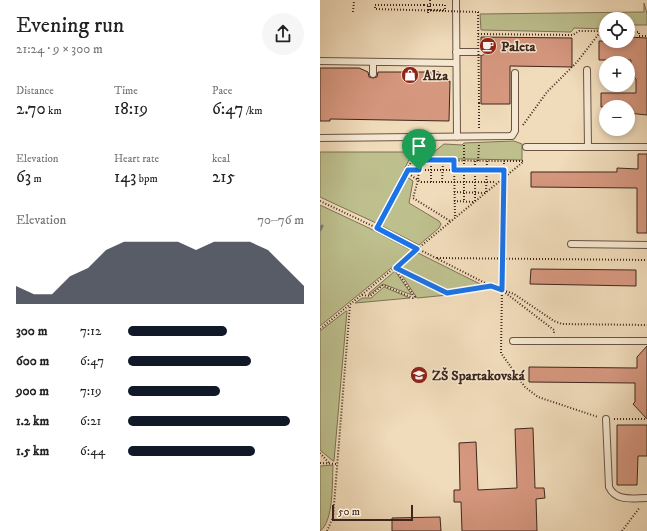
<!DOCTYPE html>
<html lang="en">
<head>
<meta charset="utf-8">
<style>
	:root { --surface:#fff; --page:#f6f6f6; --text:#222; --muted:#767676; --accent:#111827 }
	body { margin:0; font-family:"IM FELL DW Pica",serif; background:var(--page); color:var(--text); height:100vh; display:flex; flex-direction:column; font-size:15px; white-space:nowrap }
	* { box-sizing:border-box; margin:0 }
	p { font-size:13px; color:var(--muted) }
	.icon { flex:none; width:22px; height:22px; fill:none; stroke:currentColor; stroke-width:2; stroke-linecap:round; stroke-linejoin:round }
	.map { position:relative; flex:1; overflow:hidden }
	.sheet { display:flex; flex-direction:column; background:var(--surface); width:320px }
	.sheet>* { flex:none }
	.fabs { position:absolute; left:279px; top:12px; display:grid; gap:8px }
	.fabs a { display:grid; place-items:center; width:36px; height:36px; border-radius:50%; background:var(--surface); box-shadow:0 2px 6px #0003; font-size:20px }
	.scale { position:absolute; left:12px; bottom:10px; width:81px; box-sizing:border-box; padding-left:4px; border:2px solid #3e261c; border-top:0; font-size:11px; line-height:14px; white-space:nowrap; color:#3e261c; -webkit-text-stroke:3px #f5e8d2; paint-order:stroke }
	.pin { position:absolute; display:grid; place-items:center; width:34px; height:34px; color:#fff; margin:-41px -17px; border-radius:50% 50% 50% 0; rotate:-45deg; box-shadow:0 0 4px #0007 }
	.pin .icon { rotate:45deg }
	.round { display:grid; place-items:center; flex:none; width:42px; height:42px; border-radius:21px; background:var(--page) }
	.head { display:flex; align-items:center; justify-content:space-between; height:68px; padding:0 16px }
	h1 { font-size:22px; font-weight:600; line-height:30px }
	.metrics { display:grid; grid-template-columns:repeat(3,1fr); gap:6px; height:68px; padding:4px 16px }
	.metrics div { display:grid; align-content:center }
	.metrics b { font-size:17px; font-weight:600 }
	.metrics small { font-size:11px; font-weight:400 }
	.metrics p { font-size:11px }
	.chart { height:112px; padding:8px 16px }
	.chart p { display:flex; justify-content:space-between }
	.chart svg { width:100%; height:72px; margin-top:4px; fill:var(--accent); opacity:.7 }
	ul { padding:0 16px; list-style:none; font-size:13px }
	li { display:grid; grid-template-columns:64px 48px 1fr; align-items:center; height:30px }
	li i { height:10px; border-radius:5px; background:var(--accent) }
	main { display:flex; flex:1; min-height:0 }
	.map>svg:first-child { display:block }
</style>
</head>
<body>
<main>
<section class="sheet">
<div class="head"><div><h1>Evening run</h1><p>21:24 · 9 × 300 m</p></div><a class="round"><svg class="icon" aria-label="share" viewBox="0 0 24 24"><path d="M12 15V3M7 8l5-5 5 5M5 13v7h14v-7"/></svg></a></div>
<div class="metrics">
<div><p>Distance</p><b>2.70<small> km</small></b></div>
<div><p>Time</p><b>18:19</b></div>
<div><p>Pace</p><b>6:47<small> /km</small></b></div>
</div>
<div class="metrics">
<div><p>Elevation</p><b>63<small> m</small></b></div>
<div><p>Heart rate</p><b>143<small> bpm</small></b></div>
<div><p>kcal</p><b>215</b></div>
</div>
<div class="chart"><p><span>Elevation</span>70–76 m</p>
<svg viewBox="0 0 160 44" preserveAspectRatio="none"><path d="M0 44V33L10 38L20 38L30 27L40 22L50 11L60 6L70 6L80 6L90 6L100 11L110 6L120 6L130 6L140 11L150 22L160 33V44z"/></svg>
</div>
<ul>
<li><b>300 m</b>7:12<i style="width:56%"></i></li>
<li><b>600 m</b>6:47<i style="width:70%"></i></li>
<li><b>900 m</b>7:19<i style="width:52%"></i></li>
<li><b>1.2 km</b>6:21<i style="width:92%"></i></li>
<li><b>1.5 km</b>6:44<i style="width:72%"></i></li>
</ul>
</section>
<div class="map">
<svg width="327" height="531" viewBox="0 0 327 531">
	<rect width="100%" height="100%" fill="#f0dbba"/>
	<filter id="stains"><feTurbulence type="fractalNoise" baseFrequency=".005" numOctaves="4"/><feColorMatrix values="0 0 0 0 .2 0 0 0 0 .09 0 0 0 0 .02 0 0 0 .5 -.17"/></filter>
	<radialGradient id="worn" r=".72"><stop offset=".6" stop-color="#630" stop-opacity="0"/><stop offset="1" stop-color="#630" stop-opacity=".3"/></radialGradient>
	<!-- green -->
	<path fill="#bdbf8d" stroke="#7e7254" d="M324,3L327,13V25H312L310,29H308V19H286V29L254,28L251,32L161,30L160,14L324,12Z
		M194,141L202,144V160L90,158L56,223L0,197V152H114L124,144L142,145L144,143Z
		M87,177L93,181L89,203L119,221L121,224L119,228L99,245L62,226Z
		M0,205L49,228L92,251L0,326Z
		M98,253L164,286L127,291L79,269Z
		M75,271L92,295L63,284L49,295V293Z
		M79,271L128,295L97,298Z
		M64,287L90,298L35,303L42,298H51Z
		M26,311H27L14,461H13L0,450V331Z
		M13,465C12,482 14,521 0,531V466Z"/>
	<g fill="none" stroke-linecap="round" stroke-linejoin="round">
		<!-- stream -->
		<path stroke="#797e7b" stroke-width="3" d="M0,230L2,226"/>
	</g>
	<!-- building -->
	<path fill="#d6977f" stroke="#3e261c" d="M161,37L252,38V67L190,66V104H161V56L165,52L161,48Z
		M308,37L327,38V115L308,113V107H281V93H316V79L310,73L311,60H279V41H308Z
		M0,68H39L48,72L49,77L53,78L57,77L58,72H119V81H130L129,121L10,119V121H0Z
		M318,154H327V233H317V188L211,187V172H297V168L318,169Z
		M211,269L316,270V286L210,284Z
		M327,346V419L313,404L315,402V383L209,382V367L317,368V357Z
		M297,425H327V456H318L317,485H297Z
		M213,428L215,488H224L225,498L216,499L217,531H142L141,502H134V490H140L139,443L156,442L158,490L197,488L195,429Z
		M120,517L121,531H72V518Z"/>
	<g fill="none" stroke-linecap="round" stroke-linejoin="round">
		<defs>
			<path id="service" d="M136,0L137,137
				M136,52H161
				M0,61L136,63
				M267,70L268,147
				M53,74V62
				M0,138L192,136L195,131V73
				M206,147H327
				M251,244L327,245
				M193,341H327
				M286,419L289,487C296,502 313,498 327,498"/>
		</defs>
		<!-- service casing -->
		<use href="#service" stroke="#6a5344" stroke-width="8"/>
		<!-- path -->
		<path stroke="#3e261c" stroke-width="2" stroke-dasharray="1 2" stroke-linecap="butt" d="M104,5H125V10H108
			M33,12L34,1
			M108,13V5
			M308,32H319V36H327
			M158,34L253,35L259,31H286
			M125,79V81
			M159,103V128
			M203,125L227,92L257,62L281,31
			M144,145V202
			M100,160L98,180L93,198L130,221
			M134,161L135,218
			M158,161L159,145
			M203,161H184L181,353L205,387L218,397L278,417
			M87,170H184
			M86,172L101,182H176
			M111,182V160
			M122,182L123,160
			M134,192L165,193
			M166,192L167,161
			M0,201L57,228L171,286L194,294L234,321L242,324L327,325
			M134,201L153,202
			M155,201V161
			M57,228L92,160L184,161
			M117,258L327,260
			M183,291L234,330V334
			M42,295L50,296L63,285L93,298L95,297L77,272L78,270L127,293L170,286
			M0,329L203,162
			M294,419H327
			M0,453L9,463
			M0,463L17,464
			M7,531L13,517L30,305
			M302,531L320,507"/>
		<!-- service -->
		<use href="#service" stroke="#f5e8d2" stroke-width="6"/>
		<!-- path-bridge -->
		<path stroke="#3e261c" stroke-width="2" stroke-dasharray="1 2" stroke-linecap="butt" d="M104,5H55V9L158,12L159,103
			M110,10V0"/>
	</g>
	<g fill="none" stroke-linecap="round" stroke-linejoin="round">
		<defs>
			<path id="route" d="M100,160H134V170H184L182,290L171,286L127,293L76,268L97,249L57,228L88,170H99Z"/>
		</defs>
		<!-- route casing -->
		<use href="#route" stroke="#fff" stroke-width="8"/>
		<!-- route -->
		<use href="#route" stroke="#1a73e8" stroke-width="5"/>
	</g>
	<!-- icons -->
	<defs>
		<symbol id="cafe-disc" viewBox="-11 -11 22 22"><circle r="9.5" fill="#8f2418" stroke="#f5e8d2"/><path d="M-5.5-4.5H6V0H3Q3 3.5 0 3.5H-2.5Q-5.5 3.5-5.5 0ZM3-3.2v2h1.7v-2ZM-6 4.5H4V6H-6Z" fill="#fff"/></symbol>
		<symbol id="shop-disc" viewBox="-11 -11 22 22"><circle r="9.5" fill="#8f2418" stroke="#f5e8d2"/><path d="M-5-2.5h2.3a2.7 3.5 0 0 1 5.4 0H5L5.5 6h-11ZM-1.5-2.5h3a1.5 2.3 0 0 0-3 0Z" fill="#fff"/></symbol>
		<symbol id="school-disc" viewBox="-11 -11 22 22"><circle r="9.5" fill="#8f2418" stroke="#f5e8d2"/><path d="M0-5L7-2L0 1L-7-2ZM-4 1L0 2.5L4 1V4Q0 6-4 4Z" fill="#fff"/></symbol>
	</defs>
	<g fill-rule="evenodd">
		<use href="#cafe-disc" x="158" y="36" width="20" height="20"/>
		<use href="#shop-disc" x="80" y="65" width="20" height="20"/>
		<use href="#school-disc" x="89" y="365" width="20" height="20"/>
	</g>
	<g text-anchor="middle" stroke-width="3" stroke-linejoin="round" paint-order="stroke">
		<!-- poi labels -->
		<g font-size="14" font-weight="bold" fill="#3e261c" stroke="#f5e8d2" text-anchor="start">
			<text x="181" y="51">Paleta</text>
			<text x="103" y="80">Alza</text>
			<text x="112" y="380">ZŠ Spartakovská</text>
		</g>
	</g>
	<rect width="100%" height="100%" filter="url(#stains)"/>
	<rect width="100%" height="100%" fill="url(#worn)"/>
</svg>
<div class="fabs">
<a><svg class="icon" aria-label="locate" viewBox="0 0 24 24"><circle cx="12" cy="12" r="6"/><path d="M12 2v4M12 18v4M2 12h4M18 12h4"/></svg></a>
<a>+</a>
<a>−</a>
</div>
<div class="scale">50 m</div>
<div class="pin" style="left:99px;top:170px;background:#1e9e55"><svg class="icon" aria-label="arrive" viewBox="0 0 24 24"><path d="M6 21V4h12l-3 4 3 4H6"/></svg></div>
</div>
</main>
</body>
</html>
